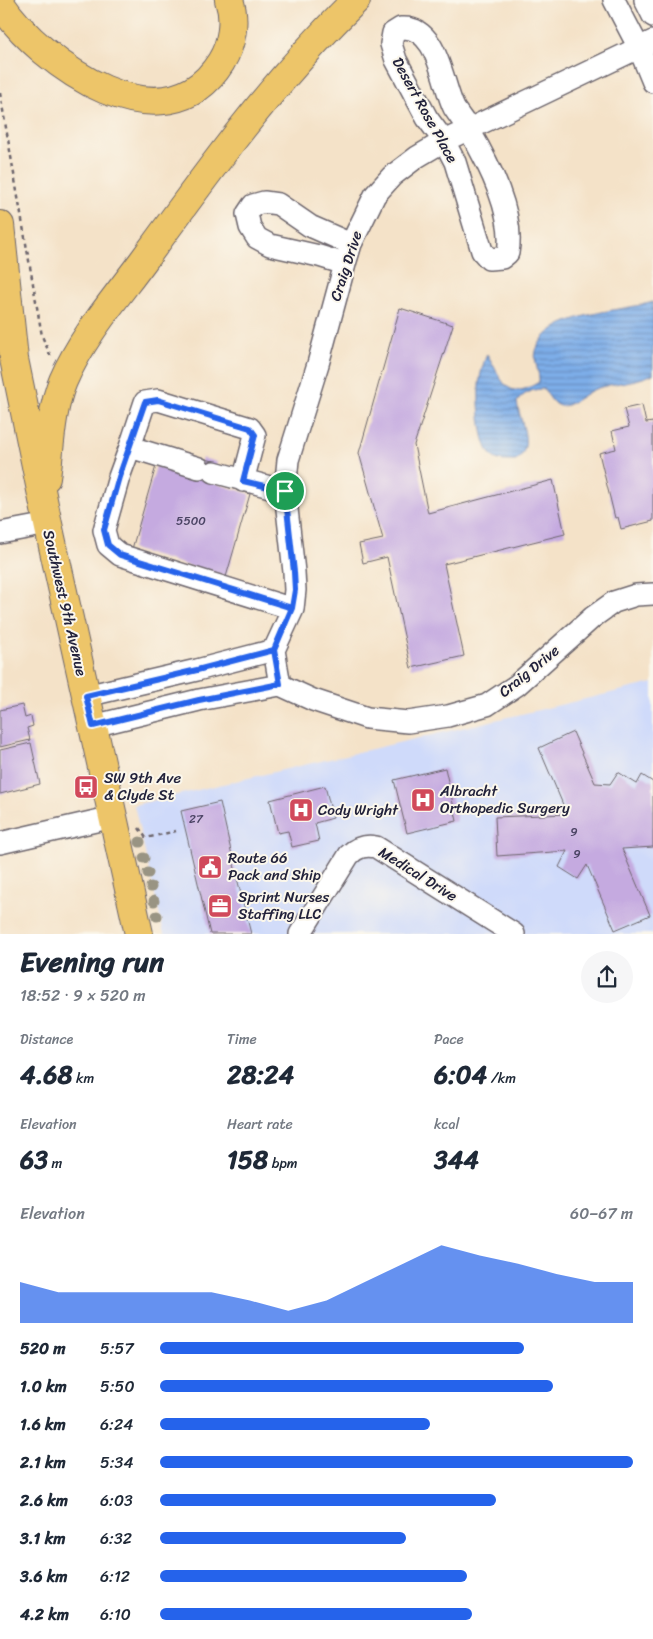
<!DOCTYPE html>
<html lang="en">
<head>
<meta charset="utf-8">
<style>
	:root { --surface:#fff; --page:#f6f6f7; --text:#1f2937; --muted:#747a83; --accent:#2563eb }
	body { margin:0; font-family:Sriracha,sans-serif; background:var(--page); color:var(--text); height:100vh; display:flex; flex-direction:column; font-size:19px; white-space:nowrap }
	* { box-sizing:border-box; margin:0 }
	p { font-size:16px; color:var(--muted) }
	.icon { flex:none; width:28px; height:28px; fill:none; stroke:currentColor; stroke-width:2; stroke-linecap:round; stroke-linejoin:round }
	.map { position:relative; height:934px; overflow:hidden }
	.details { display:flex; flex-direction:column; background:var(--surface); flex:1 }
	.details>* { flex:none }
	.pin { position:absolute; display:grid; place-items:center; width:42px; height:42px; color:#fff; margin:-21px; border:2px solid #fff; border-radius:50%; box-shadow:0 1px 5px #0007 }
	.round { display:grid; place-items:center; flex:none; width:52px; height:52px; border-radius:26px; background:var(--page) }
	.headline { display:flex; align-items:center; justify-content:space-between; height:85px; padding:0 20px }
	h1 { font-size:28px; font-weight:700; line-height:38px }
	.figures { display:grid; grid-template-columns:repeat(3,1fr); gap:8px; height:85px; padding:5px 20px }
	.figures div { display:grid; align-content:center }
	.figures b { font-size:25px; font-weight:700 }
	.figures small { font-size:14px; font-weight:400 }
	.figures p { font-size:14px }
	.chart { height:140px; padding:10px 20px }
	.chart p { display:flex; justify-content:space-between }
	.chart svg { width:100%; height:90px; margin-top:5px; fill:var(--accent); opacity:.7 }
	ul { padding:0 20px; list-style:none; font-size:16px }
	li { display:grid; grid-template-columns:80px 60px 1fr; align-items:center; height:38px }
	li i { height:12px; border-radius:6px; background:var(--accent) }
	.map>svg:first-child { display:block }
</style>
</head>
<body>
<div class="map">
<svg width="653" height="934" viewBox="0 0 653 934">
	<defs>
		<pattern id="water-rules" width="6" height="5" patternUnits="userSpaceOnUse" patternTransform="scale(1.25)"><rect width="6" height="5" fill="#7dade8"/><path d="M0 2.5h6" fill="none" stroke="#668cbd"/></pattern>
	</defs>
	<rect width="100%" height="100%" fill="#fbf7ec"/>
	<filter id="ink" filterUnits="userSpaceOnUse"><feTurbulence type="fractalNoise" baseFrequency=".02" numOctaves="2"/><feDisplacementMap in="SourceGraphic" scale="10" xChannelSelector="R" yChannelSelector="G"/><feConvolveMatrix kernelMatrix="1 2 1 2 8 2 1 2 1" color-interpolation-filters="sRGB"/></filter>
	<filter id="wash" filterUnits="userSpaceOnUse"><feTurbulence type="fractalNoise" baseFrequency=".0096" numOctaves="4" result="noise"/><feDisplacementMap in="SourceGraphic" scale="20" xChannelSelector="R" yChannelSelector="G"/><feGaussianBlur stdDeviation="1.12" result="paint"/><feColorMatrix in="noise" values="0 0 0 0 0 0 0 0 0 0 0 0 0 0 0 0 0 1.4 0 .05"/><feComposite in="paint" operator="in"/></filter>
	<g filter="url(#wash)">
		<rect width="100%" height="100%" fill="#f4e2c8"/>
		<!-- built -->
		<path fill="#cfdafa" d="M653,683V934H164L134,805Z"/>
		<!-- water -->
		<path fill="url(#water-rules)" stroke="#506892" d="M653,302V374C635,383 614,382 595,389C586,392 569,408 560,406C553,405 548,395 544,389C534,388 522,394 517,402C520,423 535,445 516,461C508,461 499,462 493,457C480,447 478,400 479,385C480,374 483,364 487,354C503,380 505,403 539,382C540,372 533,362 536,351C548,312 619,312 653,302Z"/>
		<g id="blocks">
			<!-- building -->
			<path fill="#c5aae0" d="M400,308L453,325L414,445L428,513L553,480L565,534L444,564L464,656L411,668L387,557L363,563L359,544L383,539L359,453Z
				M642,405L646,423L653,422V521L621,529L618,517L615,518L599,453L616,449L612,431L629,427L624,409Z
				M202,458L217,462L211,482L250,494L226,577L132,549L156,466L196,478Z
				M22,705L25,718L31,716L33,726L27,728L30,740L0,747V710Z
				M573,732L595,783L610,784L618,772L637,784L642,775L653,782V847L622,849L650,915L615,930L587,865L578,879L559,867L567,851L497,856L495,817L567,814L539,748Z
				M31,743L40,784L0,794V750Z
				M445,768L457,821L407,833L394,780Z
				M325,786L333,818L315,823L319,841L292,847L288,831L278,833L270,800Z
				M220,802L238,882L251,934H210L181,811Z"/>
		</g>
	</g>
	<g filter="url(#ink)">
		<use href="#blocks" fill-opacity="0" stroke="#6c656c" stroke-width="1"/>
		<g fill="none" stroke-linecap="round" stroke-linejoin="round">
			<defs>
				<path id="minor" d="M614,0L639,48L653,82
					M645,0L653,16
					M401,28C438,25 442,84 454,108C459,116 465,123 469,130C489,164 515,214 508,253L502,258L489,259L482,251L455,162L444,141L427,118L396,60L391,44L393,33Z
					M345,264L319,256L270,245L257,238L250,227L247,214L253,205L264,202L278,204L310,226L351,244
					M130,447L145,402L158,400L250,428L255,435L243,481
					M199,468L130,447L119,477L104,530L108,545L120,555L293,609
					M214,472L285,491
					M0,533L48,524
					M280,685L274,650L293,609L295,590L294,572L285,491L288,460L318,364L345,264L351,244L375,195L392,176L417,157L444,141L653,41
					M86,696L197,670L274,650
					M93,726L199,700L280,685L313,700L367,718L408,722L448,716L487,705L517,685L593,617L614,602L636,595L653,594
					M0,843L113,817
					M300,934L349,855C357,847 365,845 376,847L514,934"/>
				<path id="major" d="M0,3C41,65 165,152 221,62C232,44 236,20 229,0
					M0,225L14,359L48,524L139,934
					M46,478C50,447 51,409 63,381C82,337 115,299 143,261C209,170 275,79 356,0"/>
			</defs>
			<!-- minor casing -->
			<use href="#minor" stroke="#6c656c" stroke-width="24"/>
			<!-- major casing -->
			<use href="#major" stroke="#6c656c" stroke-width="30"/>
			<!-- path -->
			<path stroke="#6c656c" stroke-width="2.5" stroke-dasharray="4 4" stroke-linecap="butt" d="M0,93L42,336L51,357
				M139,828L146,838L176,831"/>
			<!-- minor -->
			<use href="#minor" stroke="#fff" stroke-width="21"/>
			<!-- major -->
			<use href="#major" stroke="#edc569" stroke-width="28"/>
		</g>
		<!-- trees -->
		<g fill="#999483">
			<circle cx="140" cy="842" r="5.5"/>
			<circle cx="144" cy="858" r="5.5"/>
			<circle cx="148" cy="873" r="5.5"/>
			<circle cx="151" cy="887" r="5.5"/>
			<circle cx="154" cy="901" r="5.5"/>
			<circle cx="157" cy="916" r="5.5"/>
		</g>
	</g>
	<g fill="none" stroke-linecap="round" stroke-linejoin="round" filter="url(#ink)">
		<defs>
			<path id="route" d="M285,491L243,481L255,435L250,428L158,400L145,402L119,477L104,530L108,545L120,555L292,608L274,650L197,670L86,696L93,726L199,700L280,684L274,650L292,608L295,590L294,572L285,491"/>
		</defs>
		<!-- route casing -->
		<use href="#route" stroke="#fff" stroke-width="10"/>
		<!-- route -->
		<use href="#route" stroke="#2563eb" stroke-width="6"/>
	</g>
	<!-- icons -->
	<defs>
		<symbol id="bus-square" viewBox="-11 -11 22 22"><rect x="-9" y="-9" width="18" height="18" rx="4" fill="#d1495b" stroke="#fbf7ec"/><path d="M-5-6H5V4H4V6H2V4H-2V6H-4V4H-5ZM-3.5-4V0h7V-4ZM-3.5 1.2v1.5H-2V1.2ZM2 1.2v1.5H3.5V1.2Z" fill="#fff"/></symbol>
		<symbol id="hospital-square" viewBox="-11 -11 22 22"><rect x="-9" y="-9" width="18" height="18" rx="4" fill="#d1495b" stroke="#fbf7ec"/><path d="M-5-5h3v3.5h4V-5h3V5h-3V1.5h-4V5h-3Z" fill="#fff"/></symbol>
		<symbol id="civic-square" viewBox="-11 -11 22 22"><rect x="-9" y="-9" width="18" height="18" rx="4" fill="#d1495b" stroke="#fbf7ec"/><path d="M-.6-6.5H3V-4.5H.6V-3L4-1V1h2V6H-6V1h2V-1L-.6-3ZM-1.2 2.5V6h2.4V2.5Z" fill="#fff"/></symbol>
		<symbol id="office-square" viewBox="-11 -11 22 22"><rect x="-9" y="-9" width="18" height="18" rx="4" fill="#d1495b" stroke="#fbf7ec"/><path d="M-6-3h4V-5.5h4V-3h4V5H-6ZM-1-4.5V-3h2v-1.5ZM-6 0V1H6V0Z" fill="#fff"/></symbol>
	</defs>
	<g fill-rule="evenodd">
		<use href="#bus-square" x="72" y="773" width="28" height="28"/>
		<use href="#hospital-square" x="409" y="786" width="28" height="28"/>
		<use href="#hospital-square" x="287" y="796" width="28" height="28"/>
		<use href="#civic-square" x="196" y="853" width="28" height="28"/>
		<use href="#office-square" x="206" y="892" width="28" height="28"/>
	</g>
	<g text-anchor="middle" stroke-width="4" stroke-linejoin="round" paint-order="stroke">
		<!-- number labels -->
		<g font-size="12" fill="#4b4464">
			<text x="191" y="525">5500</text>
			<text x="196" y="823">27</text>
			<text x="574" y="836">9</text>
			<text x="577" y="858">9</text>
		</g>
		<!-- street labels -->
		<g font-size="15" fill="#22223b" stroke="#fbf7ec">
			<text transform="translate(425 110) rotate(61)" y="5">Desert Rose Place</text>
			<text transform="translate(346 266) rotate(-72)" y="5">Craig Drive</text>
			<text transform="translate(65 603) rotate(77)" y="5">Southwest 9th Avenue</text>
			<text transform="translate(529 671) rotate(-39)" y="5">Craig Drive</text>
			<text transform="translate(418 874) rotate(32)" y="5">Medical Drive</text>
		</g>
		<!-- poi labels -->
		<g font-size="15" fill="#22223b" stroke="#fbf7ec" text-anchor="start">
			<text x="104" y="783">SW 9th Ave<tspan x="104" dy="17">&amp; Clyde St</tspan></text>
			<text x="440" y="796">Albracht<tspan x="440" dy="17">Orthopedic Surgery</tspan></text>
			<text x="318" y="815">Cody Wright</text>
			<text x="228" y="863">Route 66<tspan x="228" dy="17">Pack and Ship</tspan></text>
			<text x="238" y="902">Sprint Nurses<tspan x="238" dy="17">Staffing LLC</tspan></text>
		</g>
	</g>
</svg>
<div class="pin" style="left:285px;top:491px;background:#1e9e55"><svg class="icon" aria-label="arrive" viewBox="0 0 24 24"><path d="M6 21V4h12l-3 4 3 4H6"/></svg></div>
</div>
<section class="details">
<div class="headline"><div><h1>Evening run</h1><p>18:52 · 9 × 520 m</p></div><a class="round"><svg class="icon" aria-label="share" viewBox="0 0 24 24"><path d="M12 15V3M7 8l5-5 5 5M5 13v7h14v-7"/></svg></a></div>
<div class="figures">
<div><p>Distance</p><b>4.68<small> km</small></b></div>
<div><p>Time</p><b>28:24</b></div>
<div><p>Pace</p><b>6:04<small> /km</small></b></div>
</div>
<div class="figures">
<div><p>Elevation</p><b>63<small> m</small></b></div>
<div><p>Heart rate</p><b>158<small> bpm</small></b></div>
<div><p>kcal</p><b>344</b></div>
</div>
<div class="chart"><p><span>Elevation</span>60–67 m</p>
<svg viewBox="0 0 160 44" preserveAspectRatio="none"><path d="M0 44V24L10 29L20 29L30 29L40 29L50 29L60 33L70 38L80 33L90 24L100 15L110 6L120 11L130 15L140 20L150 24L160 24V44z"/></svg>
</div>
<ul>
<li><b>520 m</b>5:57<i style="width:77%"></i></li>
<li><b>1.0 km</b>5:50<i style="width:83%"></i></li>
<li><b>1.6 km</b>6:24<i style="width:57%"></i></li>
<li><b>2.1 km</b>5:34<i style="width:100%"></i></li>
<li><b>2.6 km</b>6:03<i style="width:71%"></i></li>
<li><b>3.1 km</b>6:32<i style="width:52%"></i></li>
<li><b>3.6 km</b>6:12<i style="width:65%"></i></li>
<li><b>4.2 km</b>6:10<i style="width:66%"></i></li>
</ul>
</section>
</body>
</html>
